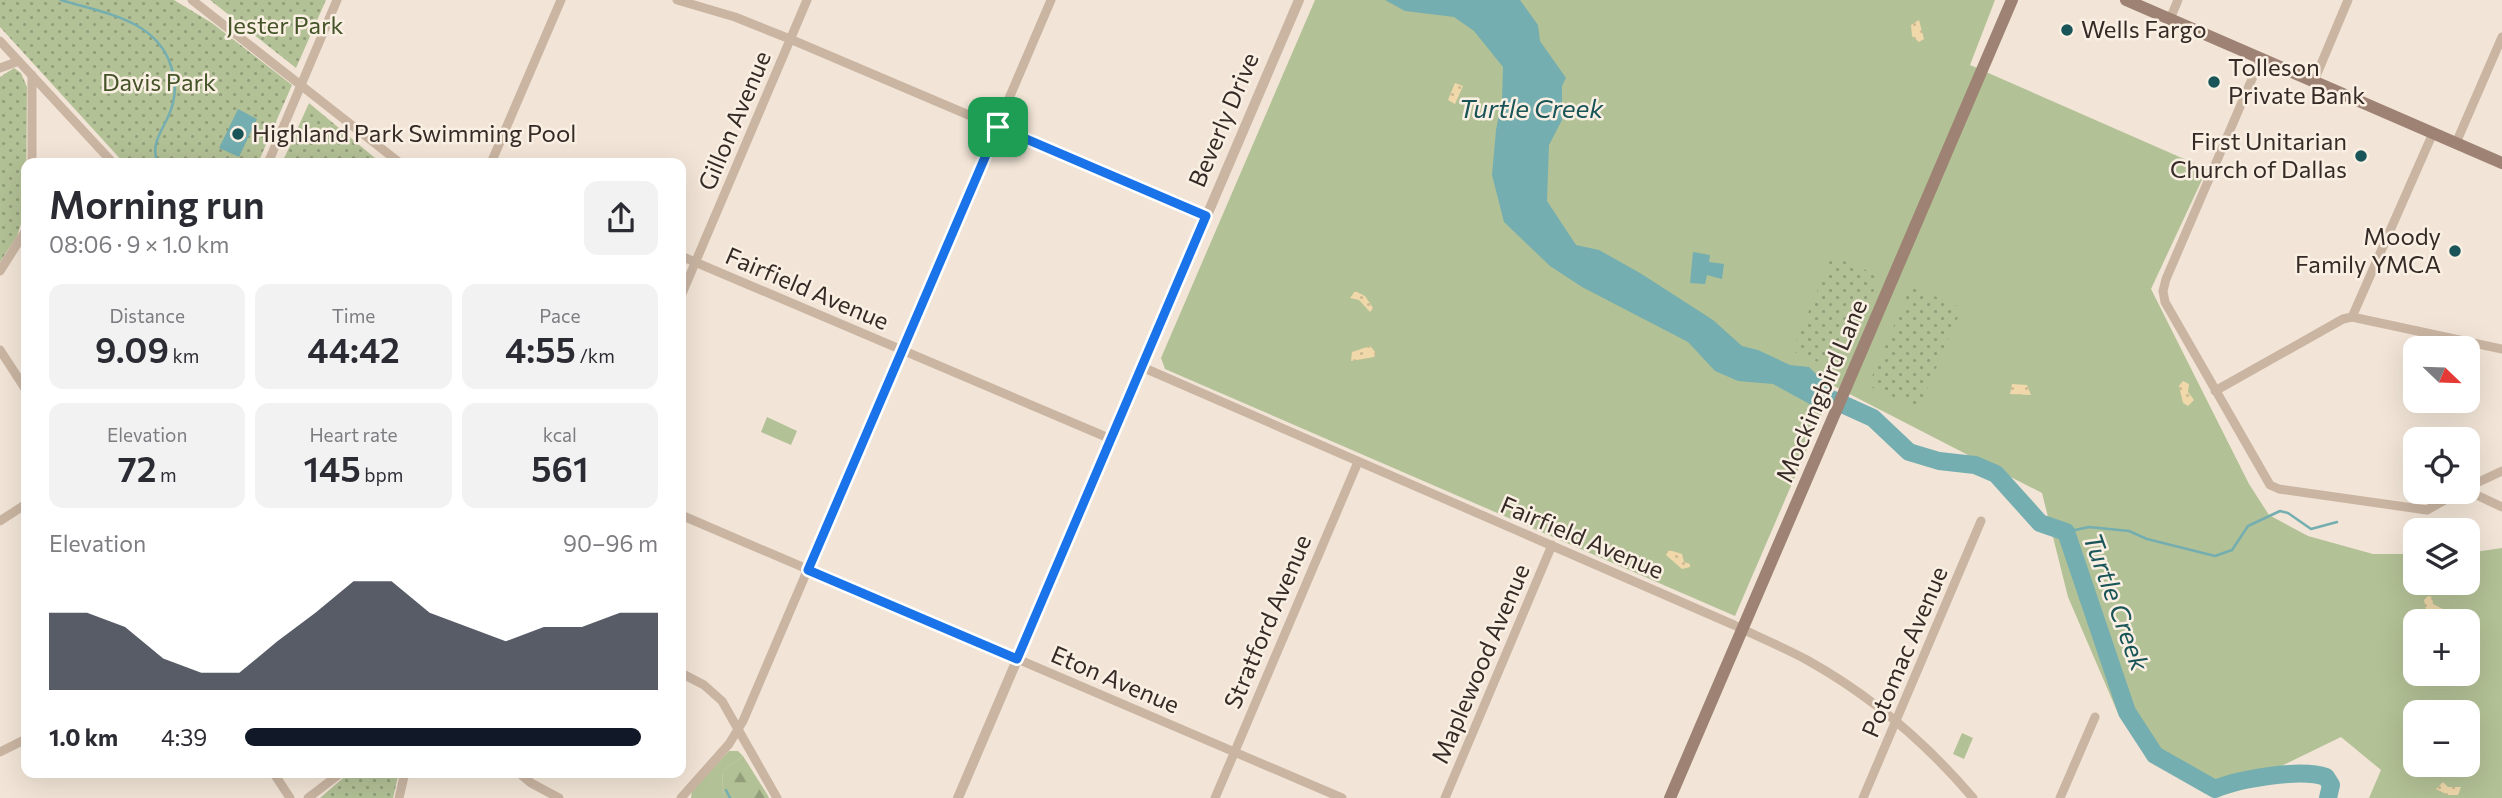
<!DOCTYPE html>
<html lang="en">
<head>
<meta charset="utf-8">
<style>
	:root { --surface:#fff; --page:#f2f2f3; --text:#2b2b33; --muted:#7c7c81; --accent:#111827 }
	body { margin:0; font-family:Commissioner,sans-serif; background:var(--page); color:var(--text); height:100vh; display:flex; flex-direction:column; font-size:26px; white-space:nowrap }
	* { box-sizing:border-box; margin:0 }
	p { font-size:23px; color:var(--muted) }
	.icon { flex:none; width:38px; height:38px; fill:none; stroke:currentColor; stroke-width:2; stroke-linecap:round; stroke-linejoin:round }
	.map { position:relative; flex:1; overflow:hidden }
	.panel { position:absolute; left:21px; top:158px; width:665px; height:620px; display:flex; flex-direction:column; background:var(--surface); border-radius:14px; box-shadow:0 7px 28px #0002 }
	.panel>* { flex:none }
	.needle { width:46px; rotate:113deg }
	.fabs { position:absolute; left:2403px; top:336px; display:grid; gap:14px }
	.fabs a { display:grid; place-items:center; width:77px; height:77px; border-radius:14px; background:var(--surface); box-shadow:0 7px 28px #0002; font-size:35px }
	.pin { position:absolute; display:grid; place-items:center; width:60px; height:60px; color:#fff; margin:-30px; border-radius:14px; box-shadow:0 4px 10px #0006 }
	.round { display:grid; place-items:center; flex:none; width:74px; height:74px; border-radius:14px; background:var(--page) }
	.headline { display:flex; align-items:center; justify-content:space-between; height:119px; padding:0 28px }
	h1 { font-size:38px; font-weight:600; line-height:52px }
	.metrics { display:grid; grid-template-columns:repeat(3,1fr); gap:10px; height:119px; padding:7px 28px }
	.metrics div { display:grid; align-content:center; border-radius:14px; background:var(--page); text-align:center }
	.metrics b { font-size:35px; font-weight:600 }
	.metrics small { font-size:19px; font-weight:400 }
	.metrics p { font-size:19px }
	.chart { height:196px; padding:14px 28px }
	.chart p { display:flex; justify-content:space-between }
	.chart svg { width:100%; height:126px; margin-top:7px; fill:var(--accent); opacity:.7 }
	ul { padding:0 28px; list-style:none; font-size:23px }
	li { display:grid; grid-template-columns:112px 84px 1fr; align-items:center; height:52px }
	li i { height:18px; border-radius:9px; background:var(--accent) }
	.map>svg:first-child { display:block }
</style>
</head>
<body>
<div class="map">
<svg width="2502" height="798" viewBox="0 0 2502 798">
	<defs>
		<pattern id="forest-firs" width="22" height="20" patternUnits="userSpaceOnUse" patternTransform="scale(1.75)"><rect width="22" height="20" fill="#b3c196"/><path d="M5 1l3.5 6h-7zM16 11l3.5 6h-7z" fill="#929d7a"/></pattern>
		<pattern id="sand-dots" width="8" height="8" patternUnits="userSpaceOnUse" patternTransform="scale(1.75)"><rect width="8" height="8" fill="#f0d8aa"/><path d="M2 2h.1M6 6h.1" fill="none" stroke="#ceba92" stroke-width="1.8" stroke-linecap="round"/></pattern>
		<pattern id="park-dots" width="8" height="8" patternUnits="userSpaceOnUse" patternTransform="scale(1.75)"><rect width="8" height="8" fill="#b3c196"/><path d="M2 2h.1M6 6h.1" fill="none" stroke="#929d7a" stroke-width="1.8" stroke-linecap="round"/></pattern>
	</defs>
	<rect width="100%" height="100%" fill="#f2e5d7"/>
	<!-- grass -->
	<path fill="#b3c196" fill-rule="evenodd" d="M1315,0H1995L1970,65L2207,169L2151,289L2249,484L2269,515L2308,536L2373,554H2415V583H2468V553L2502,548V798H2369L2381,770L2341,737L2220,796L2153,759L2117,711L2068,597L2042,493L1834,386L1735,616L1165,369L1161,358ZM2415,621H2468V674H2415ZM2415,712H2468V765H2415Z
		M767,417L797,431L791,445L761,432Z
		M1962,733L1973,738L1964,759L1953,754Z
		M729,751H738L743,756L723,771L722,789L726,798H691L692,790Z"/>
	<!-- forest -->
	<path fill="url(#forest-firs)" d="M743,756L767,794L769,798H726L722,789L723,771Z"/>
	<!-- sand -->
	<path fill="url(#sand-dots)" d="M1919,20L1924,39L1919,42L1912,36L1911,25Z
		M1455,83L1463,86L1455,104L1448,100Z
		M1355,291L1365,296L1373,308L1370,312L1359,300L1350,298Z
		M1370,346L1376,353L1374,357L1351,361L1352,352Z
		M2183,381L2189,384L2188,392L2194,400L2188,406L2183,403L2179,386Z
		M2012,384L2027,385L2031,395L2010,394Z
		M1669,550L1682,554L1684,562L1690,564V567L1682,569L1666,555Z
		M2428,596L2432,597L2433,604L2443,609L2436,617L2427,614L2424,600Z
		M2443,782L2448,787H2461L2458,795H2448L2436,789Z"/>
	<!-- park -->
	<path fill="url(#park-dots)" d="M0,0H174L212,23L292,85L258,163H124L0,27Z
		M210,0H326L296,68Z
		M14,68L21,73L27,87L26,209L17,236L0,262V77Z
		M309,103L381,163H282Z
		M1832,256L1880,276L1840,371L1792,351Z
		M1911,286L1962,308L1919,408L1868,386Z
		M350,772H399L393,798H320Z"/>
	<!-- water -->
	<path fill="#74aeb0" d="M1385,0H1520L1538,25L1540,41L1566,78L1562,86V120L1549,145L1547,201L1576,245L1599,250L1640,273L1713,320L1742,346L1758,350L1790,365L1809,367L1820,378L1828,377L1815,407L1773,384L1738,381L1715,371L1688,342L1582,287L1550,266L1504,222L1492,175L1496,130L1502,100L1503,67L1474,31L1454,17L1405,11Z
		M238,109L257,119L239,157L219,148Z
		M1693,252L1710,255L1709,262L1724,264L1722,279L1707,275L1705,284L1690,283Z"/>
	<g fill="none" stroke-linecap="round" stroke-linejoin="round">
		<!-- stream -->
		<path stroke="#74aeb0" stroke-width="2.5" d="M61,0C103,13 156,19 171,66C177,83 176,100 168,117C161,132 150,146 158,163
			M2066,532L2089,527L2129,531L2147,539L2215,556L2232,550L2248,526L2280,511L2288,513L2311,529L2337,522
			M726,790L730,798"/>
		<!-- river -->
		<path stroke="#74aeb0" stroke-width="18" d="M1798,384L1873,418L1909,452L1939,461L1975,465L1996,474L2040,523L2066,532L2127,712L2155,755L2215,789C2239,779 2301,768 2326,777L2331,785L2328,798"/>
		<!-- minor -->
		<path stroke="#cab5a2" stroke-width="9" d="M192,0L400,163
			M677,0L735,17L790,39L1206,216
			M2170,19L2178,0
			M0,41L113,163
			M2261,58L2166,279L2163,291L2165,302L2270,485L2279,489L2427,510L2459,492
			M0,68L19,61
			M32,75V163
			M2314,81L2348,0
			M2456,143L2502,37
			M268,163L337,0
			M491,163L561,0
			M681,256L1111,439
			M0,271L26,230
			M681,296L807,0
			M2352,317L2433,133
			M0,350L26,390
			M1142,367L1734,625C1758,637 1783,647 1807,660C1870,695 1927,744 1973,798
			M2215,391L2343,319L2352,317L2502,349
			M2468,487L2502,471
			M2468,491L2502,507
			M681,515L1342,798
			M0,521L26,504
			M681,673L704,685L722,701L777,798
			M0,752L26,739
			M273,772L290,798
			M518,772L531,783L559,798
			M308,798L342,772
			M399,798L405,772
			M681,798L729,744L743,721L1051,0
			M1215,798L1358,462
			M1445,798L1552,545
			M1863,798L1981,521
			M2060,798L2095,717"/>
		<!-- tertiary -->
		<path stroke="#cab5a2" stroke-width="10" d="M958,798L1299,0"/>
		<!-- secondary -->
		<path stroke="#9e8374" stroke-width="12" d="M2126,0L2502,163
			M1670,798L2012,0"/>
	</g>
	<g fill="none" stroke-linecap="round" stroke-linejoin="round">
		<defs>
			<path id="route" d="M998,127L1206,216L1017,659L808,570Z"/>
		</defs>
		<!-- route casing -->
		<use href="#route" stroke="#fff" stroke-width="14"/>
		<!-- route -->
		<use href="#route" stroke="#1a73e8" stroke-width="9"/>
	</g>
	<!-- markers -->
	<g fill="#195458" stroke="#faefe3" stroke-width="2.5">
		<circle cx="2067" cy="30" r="7"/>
		<circle cx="2214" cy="82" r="7"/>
		<circle cx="238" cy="134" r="7"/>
		<circle cx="2361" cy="156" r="7"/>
		<circle cx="2455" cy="251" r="7"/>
	</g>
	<g text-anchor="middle" stroke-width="5" stroke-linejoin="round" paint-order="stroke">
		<!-- park labels -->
		<g font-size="24" fill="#445428" stroke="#faefe3">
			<text x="285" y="34">Jester Park</text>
			<text x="159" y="91">Davis Park</text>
		</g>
		<!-- poi labels -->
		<g font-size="24" fill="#352a25" stroke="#faefe3" text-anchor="start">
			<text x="2081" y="38">Wells Fargo</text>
			<text x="2228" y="76">Tolleson<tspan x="2228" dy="28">Private Bank</tspan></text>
			<text x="252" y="142">Highland Park Swimming Pool</text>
			<text x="2347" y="150" text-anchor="end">First Unitarian<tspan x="2347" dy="28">Church of Dallas</tspan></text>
			<text x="2441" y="245" text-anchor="end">Moody<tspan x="2441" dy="28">Family YMCA</tspan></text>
		</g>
		<!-- street labels -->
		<g font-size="24" fill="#352a25" stroke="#faefe3">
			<text transform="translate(1224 120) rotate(-67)" y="8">Beverly Drive</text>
			<text transform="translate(735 121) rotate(-67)" y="8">Gillon Avenue</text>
			<text transform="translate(807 289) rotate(23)" y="8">Fairfield Avenue</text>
			<text transform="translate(1822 391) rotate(-67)" y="8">Mockingbird Lane</text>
			<text transform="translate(1582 538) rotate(23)" y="8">Fairfield Avenue</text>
			<text transform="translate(1268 622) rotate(-67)" y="8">Stratford Avenue</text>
			<text transform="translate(1905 652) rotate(-67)" y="8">Potomac Avenue</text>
			<text transform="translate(1481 664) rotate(-67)" y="8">Maplewood Avenue</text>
			<text transform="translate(1115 680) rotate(23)" y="8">Eton Avenue</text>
		</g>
		<!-- water labels -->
		<g font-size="26" font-style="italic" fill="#195458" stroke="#faefe3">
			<text x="1531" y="118">Turtle Creek</text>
			<text transform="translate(2116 602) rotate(70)" y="9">Turtle Creek</text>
		</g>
	</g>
</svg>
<div class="fabs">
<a><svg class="needle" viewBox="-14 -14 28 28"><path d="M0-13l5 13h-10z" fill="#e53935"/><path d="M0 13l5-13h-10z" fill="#7c7c81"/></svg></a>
<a><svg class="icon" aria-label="locate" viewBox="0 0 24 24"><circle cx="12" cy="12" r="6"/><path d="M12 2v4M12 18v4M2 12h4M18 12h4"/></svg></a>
<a><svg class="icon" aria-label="layers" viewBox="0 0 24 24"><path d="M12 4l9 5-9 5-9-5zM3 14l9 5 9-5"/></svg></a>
<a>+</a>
<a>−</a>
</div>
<div class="pin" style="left:998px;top:127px;background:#1e9e55"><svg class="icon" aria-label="arrive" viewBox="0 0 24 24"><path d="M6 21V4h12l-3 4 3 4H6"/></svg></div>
<section class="panel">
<div class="headline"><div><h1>Morning run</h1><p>08:06 · 9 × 1.0 km</p></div><a class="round"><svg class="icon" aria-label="share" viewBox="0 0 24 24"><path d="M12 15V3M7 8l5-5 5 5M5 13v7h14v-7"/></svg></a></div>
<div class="metrics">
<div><p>Distance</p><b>9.09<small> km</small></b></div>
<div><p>Time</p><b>44:42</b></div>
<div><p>Pace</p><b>4:55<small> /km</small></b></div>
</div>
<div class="metrics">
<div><p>Elevation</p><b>72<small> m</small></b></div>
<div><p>Heart rate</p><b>145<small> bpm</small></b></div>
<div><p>kcal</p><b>561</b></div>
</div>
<div class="chart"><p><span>Elevation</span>90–96 m</p>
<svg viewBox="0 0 160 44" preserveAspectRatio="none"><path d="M0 44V17L10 17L20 22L30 33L40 38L50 38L60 27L70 17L80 6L90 6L100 17L110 22L120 27L130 22L140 22L150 17L160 17V44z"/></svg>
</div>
<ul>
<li><b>1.0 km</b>4:39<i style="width:96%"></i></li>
</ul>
</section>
</div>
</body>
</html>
